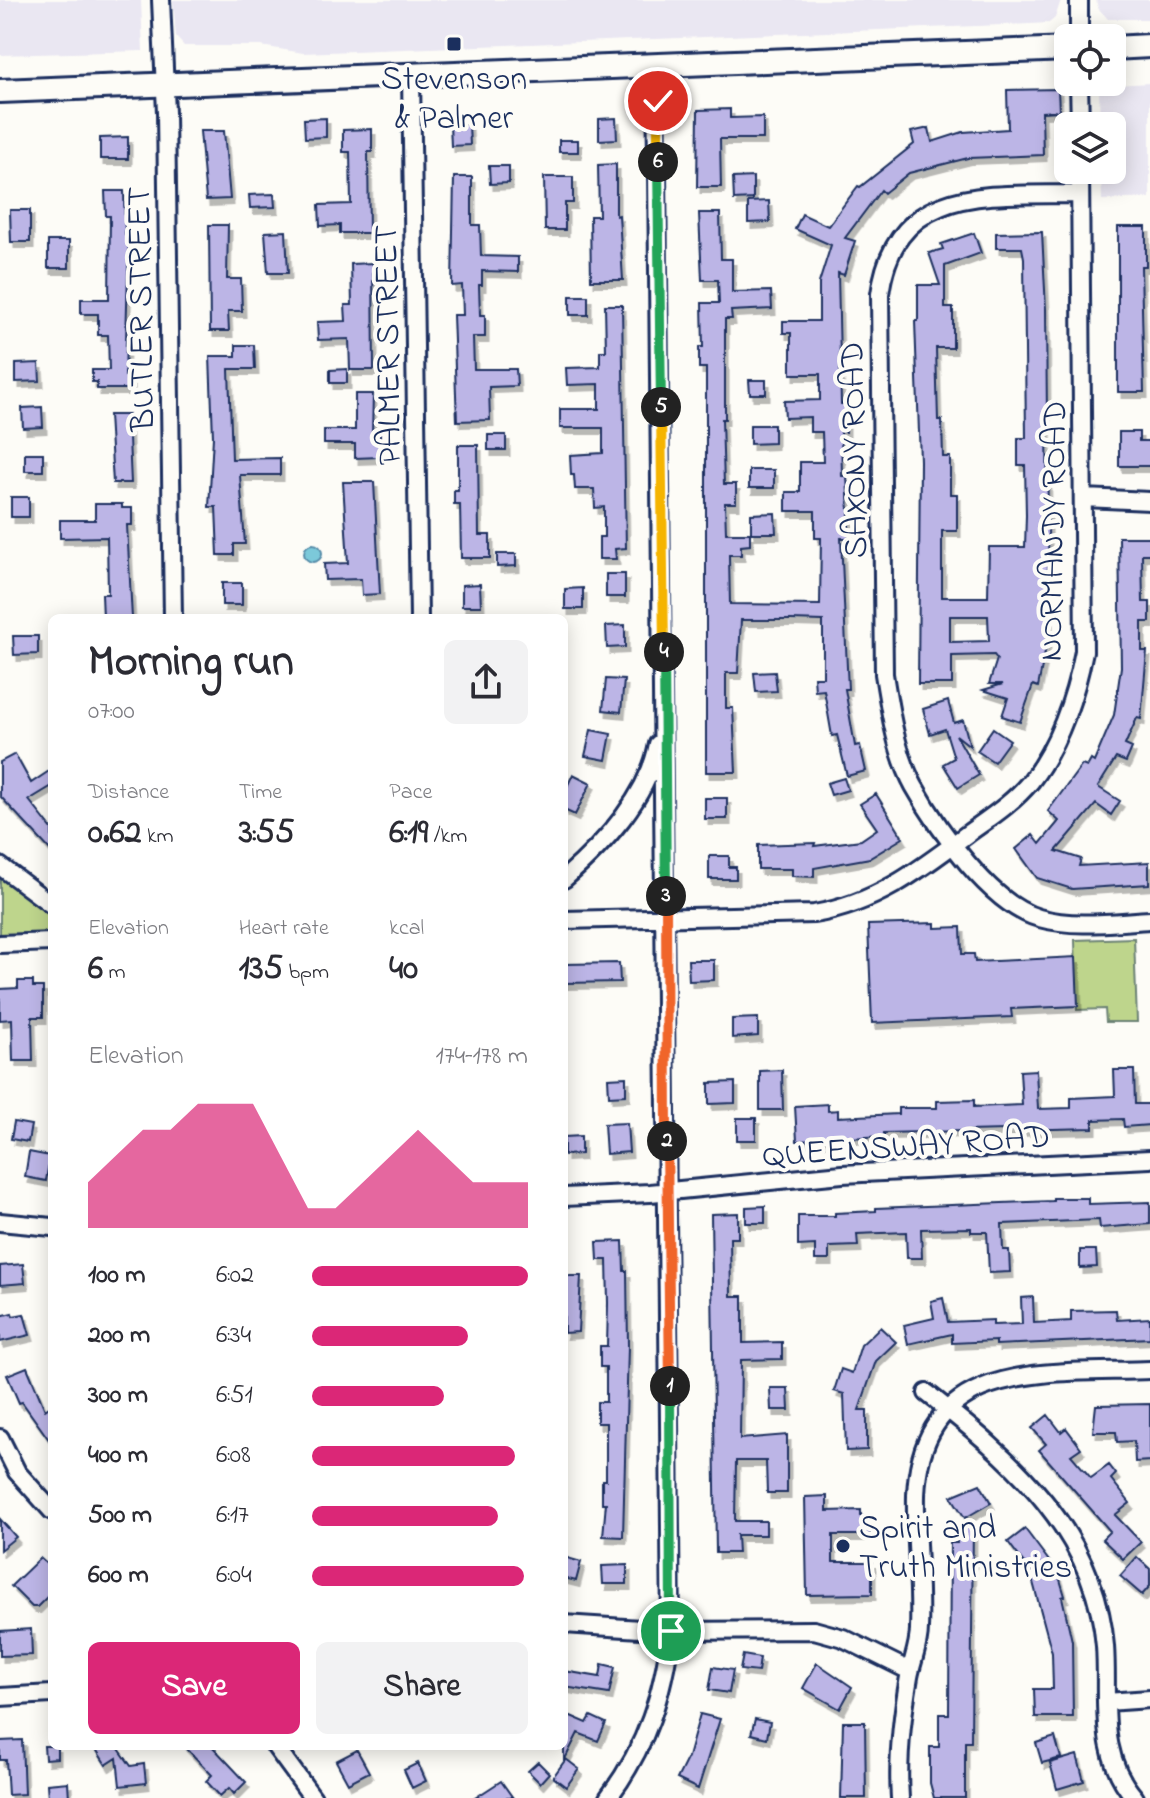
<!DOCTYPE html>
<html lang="en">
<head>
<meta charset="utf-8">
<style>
	:root { --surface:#fff; --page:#f2f2f3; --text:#2b2b33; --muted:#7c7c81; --accent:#db2777 }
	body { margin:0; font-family:"Indie Flower",sans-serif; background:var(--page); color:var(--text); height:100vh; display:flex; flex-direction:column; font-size:30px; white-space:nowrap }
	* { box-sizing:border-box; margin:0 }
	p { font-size:26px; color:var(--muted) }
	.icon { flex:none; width:44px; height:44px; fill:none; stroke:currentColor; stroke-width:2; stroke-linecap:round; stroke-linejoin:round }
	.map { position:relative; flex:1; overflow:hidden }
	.details { position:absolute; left:48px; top:614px; width:520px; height:1136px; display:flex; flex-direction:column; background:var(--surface); border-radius:12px; box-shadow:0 4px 20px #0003 }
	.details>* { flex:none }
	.buttons { position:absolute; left:1054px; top:24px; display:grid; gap:16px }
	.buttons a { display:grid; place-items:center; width:72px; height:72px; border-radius:12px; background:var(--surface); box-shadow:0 4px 20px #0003; font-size:40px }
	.pin { position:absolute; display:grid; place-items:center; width:68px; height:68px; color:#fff; margin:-34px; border:4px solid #fff; border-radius:50%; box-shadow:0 2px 8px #0007 }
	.km { position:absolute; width:40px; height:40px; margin:-20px; border-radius:50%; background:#222; color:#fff; font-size:22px; line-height:40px; text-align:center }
	.round { display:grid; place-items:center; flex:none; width:84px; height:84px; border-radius:12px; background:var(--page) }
	.summary { display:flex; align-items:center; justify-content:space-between; height:136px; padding:0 40px }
	h1 { font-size:44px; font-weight:700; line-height:60px }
	.metrics { display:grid; grid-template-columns:repeat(3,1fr); gap:12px; height:136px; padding:8px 40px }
	.metrics div { display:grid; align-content:center }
	.metrics b { font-size:34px; font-weight:700 }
	.metrics small { font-size:22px; font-weight:400 }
	.metrics p { font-size:22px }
	.chart { height:224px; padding:16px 40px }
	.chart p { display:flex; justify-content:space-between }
	.chart svg { width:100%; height:144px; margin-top:8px; fill:var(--accent); opacity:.7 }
	.button { display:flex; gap:16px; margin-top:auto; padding:16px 40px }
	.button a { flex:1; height:92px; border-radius:12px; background:var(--accent); color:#fff; font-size:32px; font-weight:700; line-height:92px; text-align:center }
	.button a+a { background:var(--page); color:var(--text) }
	ul { padding:0 40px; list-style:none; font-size:26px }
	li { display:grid; grid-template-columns:128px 96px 1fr; align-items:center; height:60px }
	li i { height:20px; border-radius:10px; background:var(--accent) }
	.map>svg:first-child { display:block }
</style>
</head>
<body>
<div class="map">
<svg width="1150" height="1798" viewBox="0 0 1150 1798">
	<defs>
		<filter id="shadow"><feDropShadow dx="3.5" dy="6" stdDeviation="0" flood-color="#0004"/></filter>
	</defs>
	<rect width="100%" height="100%" fill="#fdfcf7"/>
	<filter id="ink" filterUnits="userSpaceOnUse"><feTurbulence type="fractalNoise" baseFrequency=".0125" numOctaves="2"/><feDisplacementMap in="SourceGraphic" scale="16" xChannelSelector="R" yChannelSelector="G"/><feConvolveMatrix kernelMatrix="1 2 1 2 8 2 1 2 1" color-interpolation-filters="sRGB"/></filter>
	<g filter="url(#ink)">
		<!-- built -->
		<path fill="#eae7f2" d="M0,0H141L143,51L0,55Z
			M173,0H1061L1055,18L1049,23L1030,24L303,53L261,46H184L176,37Z
			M1096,0H1150V19H1108L1098,8Z
			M1150,83V198L1102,200L1101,170H1112V126H1100L1099,86Z"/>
		<!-- green -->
		<path fill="#bed58c" stroke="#6c8275" stroke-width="2" d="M0,873L52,913V933L0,936Z
			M1134,938L1137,1022H1106L1105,1009L1077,1010L1075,940Z"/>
		<!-- water -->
		<path fill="#7cc9da" stroke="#558ba8" stroke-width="2" d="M304 553a9 9 0 1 1 18 0a9 9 0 1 1-18 0Z"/>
		<!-- building -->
		<path fill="#bcb5e6" stroke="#1b2f5e" stroke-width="2" fill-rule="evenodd" filter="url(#shadow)" d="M1058,89L1059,111L1042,112L1043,155L968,158L909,173L884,193L881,190L845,238L855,241L844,275L838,273L841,404H846V432H841L842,476H847L849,512V538H841L848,689H845L855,746L860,745L866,771L847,776L837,735L832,736L824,690L815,691L814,677H823V621L791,620H741L738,673H726V708H733L736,772H706V368H699V347H703L702,303H719L718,280H702L699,213H720L721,259H732V292L771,291L772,309L731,311L732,319H725V419H722L724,484H736V503H725L726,533H750V545L741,546V555H729L730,604L820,605L821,538H815V511H786V492H800V462H823L822,432H810V417L785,418L784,401L820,400V374H791V333H783V321H819V283L831,245L795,229L802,214L828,226L858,186L860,187L914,144L911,132L929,128L932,142L963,132L1008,129L1007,90Z
			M730,109V118L763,117V139H720L721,187H697L698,110Z
			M326,118V137L305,138L304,119Z
			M616,118L617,139L599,140V119Z
			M450,124H469L470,145L451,146Z
			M372,129V152H368L369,233H340V225L320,226L319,205L351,204L350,152H343V130Z
			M200,131H224L230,199L206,200Z
			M128,137V159H100V138Z
			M559,140H578V152H559Z
			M616,164V216L619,215L623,280H591L590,216H599L598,165Z
			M489,166H509V183L490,184Z
			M454,177H472V225H480L481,256L518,257V272L482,271V285H479L480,315H485V337H473L474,369H516L517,386L489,387L490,420L457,421L453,315H463L462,285L452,286Z
			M544,177H573V203H565V230H545Z
			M753,177V199L734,200L733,178Z
			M105,191H124L125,235H129L125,376H131V389H97V382H92V370H109L108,335H98V314H81V299H109L110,216H106Z
			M274,194L275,207L250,208L249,195Z
			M769,201L770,222L748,223V202Z
			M10,210H30V242H11Z
			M209,225H228L227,279H241L242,311H228L229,331H210Z
			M1118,227H1146V266H1141L1144,392H1118Z
			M286,231L288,273H268L265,232Z
			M1042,232L1046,309L1049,632L1038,687L1033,685L1020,722L1002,716L1008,698L983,690L1003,684H989L997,659L994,655L952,656V684H918L920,461L915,321H918V285H940L929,253L943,249L941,244L974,233L981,253L945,266V308H953V348H936L938,420H942L943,457H950V494H957V531H942V597H988L989,547H1025L1026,515L1025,465H1018V438H1026L1024,258L1022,248H996V233ZM950,616H988L989,641L950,642Z
			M48,241H69V268H48Z
			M373,263L374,370H350L349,339L318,340L317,322L346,321L345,305H352L351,264Z
			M570,296H588V315H570Z
			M605,305H622L626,548L615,549L616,559H599V537H604V507L595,508L594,489H575L574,475H571L570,455L603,453V428H560V409H599V384L567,385L566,368L600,367V351H606Z
			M236,345H254L255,369H229L232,459L280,458V475H240L245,544H234V555H218L216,507H209L213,437L210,356H236Z
			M39,363L40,381L16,382V364Z
			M347,369V383H330V370Z
			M749,380H766V394H750Z
			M355,394H373L372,434H380V457L355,458V444H324V430H355Z
			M42,407L43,427L23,428L22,408Z
			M109,415H128L131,483H113Z
			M750,425H774V443L750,444Z
			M1119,432H1139V441H1150V466H1119Z
			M488,435H506V450H488Z
			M458,445H478L479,535H490V558H461L460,504H454V490H458Z
			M25,453H43V471H25Z
			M749,470H774V488H749Z
			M343,482H374L380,594L362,595L361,579L325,580L324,564L348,563Z
			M11,497H29V517H11Z
			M95,504H122V508H132V525H127L132,618H103L102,594H108L107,537L60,538V520H95Z
			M775,513L776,533H751V514Z
			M1119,537H1150V554H1142L1143,602H1150V622H1142V651H1147L1141,719L1137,718L1125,745L1132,748L1126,762L1116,758L1098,787L1120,801L1111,815L1096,804L1056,851L1081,859L1079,866L1149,862V884L1072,889L1037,878L1016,849L1033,835L1040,844L1059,821L1048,811L1082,765L1087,767L1091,760L1094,762L1114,715L1121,667Z
			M497,554H516V566L497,567Z
			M606,574H625V597H606Z
			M222,583H242V605H222Z
			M480,584L481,606H462V585Z
			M583,588V609H565V589Z
			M625,625V647L607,648L606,626Z
			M13,636H38V654L14,655Z
			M775,672L777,691L756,692L754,673Z
			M606,679L624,680L621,712L603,710Z
			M948,701L954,723L963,720L970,746L956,735L979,775L958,788L943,764L954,758L945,729L930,734L923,709Z
			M993,728L1010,740L994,762L977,751Z
			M591,730L611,734L606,760L585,756Z
			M15,754L31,783L52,769V786L29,800L52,829V852L0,796V762Z
			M573,774L591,783L575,815L564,810V793Z
			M844,778L848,790L831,795L827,783Z
			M876,794L903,838L870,858L814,868V877L792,876V869H758V845L815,843L814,846L861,840L877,829L860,804Z
			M705,798H727V819H705Z
			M709,856H729V867H736V879H709Z
			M935,923V928L961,927L962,954H974L975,962L1076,957L1078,1006L1011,1009L1012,1017L872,1023L868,925Z
			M688,960H714V980L689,981Z
			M619,963L620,982L564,983V964Z
			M18,981H33V987H43V1017H32L33,1061H13L12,1019L0,1020V989L18,988Z
			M758,1018V1036L732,1038V1019Z
			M782,1070L783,1110H760V1071Z
			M1036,1070L1038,1109L1071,1108V1098L1115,1096L1114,1070H1134L1135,1104H1150V1125L1124,1127L1123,1119L1093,1120V1128L884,1133V1136L797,1141L795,1106L828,1104V1111L838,1110V1117L898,1114V1108H937V1101L974,1100V1107L1022,1105L1020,1071Z
			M626,1077V1095L609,1096L608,1078Z
			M735,1082V1103L709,1104V1083Z
			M737,1118H756V1140H737Z
			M14,1122L31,1125L28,1142L11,1139Z
			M627,1123L629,1152L606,1154L604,1124Z
			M581,1136V1154L564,1155V1137Z
			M29,1152L50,1156L46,1181L25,1177Z
			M1053,1198H1088V1204L1150,1202V1224L1100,1228L1099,1220L1002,1224L1003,1250H1009L1010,1272L989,1273L987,1232H971V1228L921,1229L922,1258H907L906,1232L857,1234L858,1246L829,1247V1260H815V1245L798,1246V1216H835V1213L876,1211V1208L1053,1201Z
			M765,1206V1223H746V1207Z
			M738,1213V1238H730L731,1296H743V1343L782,1342V1359L741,1360L740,1439L787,1435V1493H767L766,1461H736L735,1521H766V1535H737L738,1553H716L711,1214Z
			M623,1241L624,1271H627L628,1346L623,1537L603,1536L606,1503H602V1480H606V1423H597V1402H606V1367H600V1346H607L608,1303L607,1260H598L597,1242Z
			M1080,1250H1096L1097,1267L1080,1268Z
			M23,1264L25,1283L0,1285V1266Z
			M564,1276H581L578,1332L564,1333Z
			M1033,1297L1034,1323L1071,1321V1311L1116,1310L1117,1320L1150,1318V1338L996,1345V1341L952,1343V1334L908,1344L904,1325L934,1318L931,1301L943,1298L948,1322L993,1320V1325L1022,1324L1021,1298Z
			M12,1313L13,1316L24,1314L30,1335L0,1342V1316Z
			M880,1327L896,1342L876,1361L859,1410H867V1450L846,1451L844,1394L834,1391L841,1369L852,1373L861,1345Z
			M27,1367L45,1410L52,1405V1444L22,1402L19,1403L7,1375Z
			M770,1388H788L789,1410H771Z
			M1150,1404V1461L1135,1462L1134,1441L1117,1442L1116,1432H1093L1096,1405Z
			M1048,1415L1061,1432L1066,1428L1081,1448L1071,1455L1091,1478L1109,1465L1116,1474L1111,1479L1130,1503L1115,1515L1141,1542L1123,1559L1102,1539L1110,1531L1039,1450L1046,1444L1032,1428Z
			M980,1484L991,1503L965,1518L951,1496Z
			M827,1496V1511L861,1510V1516H871V1535H833V1562H872V1594L807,1595L805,1497Z
			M0,1519L16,1537L0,1550Z
			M973,1522L971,1742H965V1798H934L930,1783V1747H939V1714H949L950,1543H957L955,1524Z
			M1025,1529L1058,1573L1065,1596L1062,1597L1072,1641L1073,1717H1035L1034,1689H1053L1052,1653L1030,1571L1008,1542Z
			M564,1557L581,1562L576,1581L564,1578Z
			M1137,1557L1150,1569V1586L1142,1595L1120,1576Z
			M40,1558L52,1569V1592L37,1607H32L11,1586Z
			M627,1565V1584H603L602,1566Z
			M31,1629L32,1655L0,1656V1631Z
			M743,1655L760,1658L758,1672L740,1670Z
			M817,1663L852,1687L840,1709L803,1688Z
			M602,1664L615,1667L609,1694L564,1687V1671L600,1677Z
			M713,1667L733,1670L729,1693L709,1690Z
			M564,1713L587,1723L591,1716L606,1723L598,1741L578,1733L564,1761Z
			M700,1714L720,1719L698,1789L677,1779L688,1757Z
			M755,1719L770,1722L767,1738L751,1734Z
			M843,1722H865L866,1798H841Z
			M1055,1737L1061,1758L1042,1763L1036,1743Z
			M22,1740L24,1794L8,1795L6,1760H0V1741Z
			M44,1746H57V1758L45,1759Z
			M94,1746H117L131,1766L144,1764L146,1783L120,1786L117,1758L106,1765Z
			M184,1746H212L246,1782L234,1794L229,1788L220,1796L206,1781L212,1775Z
			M357,1750L369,1772L348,1783L336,1761Z
			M1077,1755L1084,1781L1057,1789L1050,1763Z
			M566,1759L579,1769L566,1787L553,1777Z
			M538,1762L549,1773L540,1783L528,1771Z
			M418,1763L426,1781L412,1788L404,1770Z
			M501,1781L513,1798H475Z
			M68,1782L69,1798H48L47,1784Z"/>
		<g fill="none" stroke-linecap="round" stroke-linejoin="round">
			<defs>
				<path id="street" d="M161,0L166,113L173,618
					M1079,0V38
					M411,75L419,618
					M1079,82L1080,126
					M1080,194C993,196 895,181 880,294L884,674C890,711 896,753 914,786C938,829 991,905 1039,918C1075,928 1114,922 1150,920
					M1084,498L1150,501
					M0,866L52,905
					M564,879C603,845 648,798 658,744
					M564,920L814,914C876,904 921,869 970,832C991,817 1014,802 1031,781C1060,743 1075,697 1084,651L1080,170
					M0,944L52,942
					M564,1197L650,1193L842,1174L1150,1159
					M0,1222L52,1227
					M927,1393C1012,1459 1096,1532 1105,1646C1109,1700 1096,1754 1135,1798
					M0,1438L17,1472L52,1511
					M564,1624L671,1631L814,1630L843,1638L910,1671
					M0,1697L52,1694
					M1106,1702L1150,1699
					M275,1746L313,1798
					M608,1798C647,1746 663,1694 671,1631L656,64
					M900,1798C897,1757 902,1717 909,1677C912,1661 919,1646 919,1629C921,1585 915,1540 916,1495C921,1357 1050,1374 1150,1370"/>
				<path id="secondary" d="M1112,48L1150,46
					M0,91L1068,49"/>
			</defs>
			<!-- street casing -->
			<use href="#street" stroke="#1b2f5e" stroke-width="22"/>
			<!-- secondary casing -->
			<use href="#secondary" stroke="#1b2f5e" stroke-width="28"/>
			<!-- street -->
			<use href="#street" stroke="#fdfcf7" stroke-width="16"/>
			<!-- secondary -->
			<use href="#secondary" stroke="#fdfcf7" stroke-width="22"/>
		</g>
	</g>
	<g fill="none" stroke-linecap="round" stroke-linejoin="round" filter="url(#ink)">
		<defs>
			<path id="split-1" d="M670,1386L671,1631"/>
			<path id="split-2" d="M667,1141L670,1386"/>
			<path id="split-3" d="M666,896L667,1141"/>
			<path id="split-4" d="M664,652L666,896"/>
			<path id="split-5" d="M661,407L664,652"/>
			<path id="split-6" d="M658,162L661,407"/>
			<path id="split-7" d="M658,101V162"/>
		</defs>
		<!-- split-1 casing -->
		<use href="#split-1" stroke="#fff" stroke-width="16"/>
		<!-- split-2 casing -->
		<use href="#split-2" stroke="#fff" stroke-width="16"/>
		<!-- split-3 casing -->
		<use href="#split-3" stroke="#fff" stroke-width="16"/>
		<!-- split-4 casing -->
		<use href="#split-4" stroke="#fff" stroke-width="16"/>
		<!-- split-5 casing -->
		<use href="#split-5" stroke="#fff" stroke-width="16"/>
		<!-- split-6 casing -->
		<use href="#split-6" stroke="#fff" stroke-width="16"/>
		<!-- split-7 casing -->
		<use href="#split-7" stroke="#fff" stroke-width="16"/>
		<!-- split-1 -->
		<use href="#split-1" stroke="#22a559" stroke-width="10"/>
		<!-- split-2 -->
		<use href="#split-2" stroke="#f0652b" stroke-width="10"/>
		<!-- split-3 -->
		<use href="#split-3" stroke="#f0652b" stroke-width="10"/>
		<!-- split-4 -->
		<use href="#split-4" stroke="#22a559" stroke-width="10"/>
		<!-- split-5 -->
		<use href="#split-5" stroke="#f5b400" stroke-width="10"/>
		<!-- split-6 -->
		<use href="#split-6" stroke="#22a559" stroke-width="10"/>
		<!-- split-7 -->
		<use href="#split-7" stroke="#f5b400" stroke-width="10"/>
	</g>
	<!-- markers -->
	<g fill="#1b2f5e" stroke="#fdfcf7" stroke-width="3">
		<rect x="446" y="36" width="16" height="16" rx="4"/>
		<circle cx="843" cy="1546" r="8"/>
	</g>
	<g text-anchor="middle" stroke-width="8" stroke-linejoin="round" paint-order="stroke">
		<!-- poi labels -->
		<g font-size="34" fill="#1b2f5e" stroke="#fdfcf7">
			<text x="454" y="89">Stevenson<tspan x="454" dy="39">&amp; Palmer</tspan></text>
			<text x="859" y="1538" text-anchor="start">Spirit and<tspan x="859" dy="39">Truth Ministries</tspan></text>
		</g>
		<!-- street labels -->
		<g font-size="34" fill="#1b2f5e" stroke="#fdfcf7">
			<text transform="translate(139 309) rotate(-91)" y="12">BUTLER STREET</text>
			<text transform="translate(386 345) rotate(-91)" y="12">PALMER STREET</text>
			<text transform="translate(852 450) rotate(-91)" y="12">SAXONY ROAD</text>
			<text transform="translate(1051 531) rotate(-89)" y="12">NORMANDY ROAD</text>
			<text transform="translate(906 1144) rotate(-4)" y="12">QUEENSWAY ROAD</text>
		</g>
	</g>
</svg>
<div class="buttons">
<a><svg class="icon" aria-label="locate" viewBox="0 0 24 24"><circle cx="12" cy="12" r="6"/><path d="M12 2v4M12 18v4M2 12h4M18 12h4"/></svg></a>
<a><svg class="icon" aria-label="layers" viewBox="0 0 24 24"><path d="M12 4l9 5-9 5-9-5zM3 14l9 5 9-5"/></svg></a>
</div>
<div class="pin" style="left:671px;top:1631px;background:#1e9e55"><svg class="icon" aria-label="arrive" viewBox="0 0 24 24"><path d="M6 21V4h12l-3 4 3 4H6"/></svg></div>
<div class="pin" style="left:658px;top:101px;background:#d93025"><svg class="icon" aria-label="check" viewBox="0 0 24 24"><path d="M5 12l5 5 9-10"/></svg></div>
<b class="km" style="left:670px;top:1386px">1</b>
<b class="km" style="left:667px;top:1141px">2</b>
<b class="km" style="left:666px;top:896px">3</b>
<b class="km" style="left:664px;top:652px">4</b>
<b class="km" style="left:661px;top:407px">5</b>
<b class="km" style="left:658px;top:162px">6</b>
<section class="details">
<div class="summary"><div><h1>Morning run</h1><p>07:00</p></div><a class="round"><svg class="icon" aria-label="share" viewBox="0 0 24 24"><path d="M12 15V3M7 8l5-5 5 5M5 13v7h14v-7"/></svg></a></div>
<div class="metrics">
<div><p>Distance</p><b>0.62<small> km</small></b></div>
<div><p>Time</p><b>3:55</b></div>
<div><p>Pace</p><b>6:19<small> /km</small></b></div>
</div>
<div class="metrics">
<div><p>Elevation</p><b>6<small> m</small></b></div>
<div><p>Heart rate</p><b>135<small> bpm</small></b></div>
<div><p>kcal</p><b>40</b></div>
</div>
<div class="chart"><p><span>Elevation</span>174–178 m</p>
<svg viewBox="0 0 160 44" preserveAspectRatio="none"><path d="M0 44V30L10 22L20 14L30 14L40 6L50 6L60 6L70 22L80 38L90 38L100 30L110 22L120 14L130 22L140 30L150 30L160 30V44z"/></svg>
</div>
<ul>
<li><b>100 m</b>6:02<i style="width:100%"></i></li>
<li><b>200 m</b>6:34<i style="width:72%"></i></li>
<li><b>300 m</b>6:51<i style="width:61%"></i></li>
<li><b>400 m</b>6:08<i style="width:94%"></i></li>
<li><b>500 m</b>6:17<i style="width:86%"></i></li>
<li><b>600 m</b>6:04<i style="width:98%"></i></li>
</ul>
<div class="button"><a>Save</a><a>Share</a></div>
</section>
</div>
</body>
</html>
